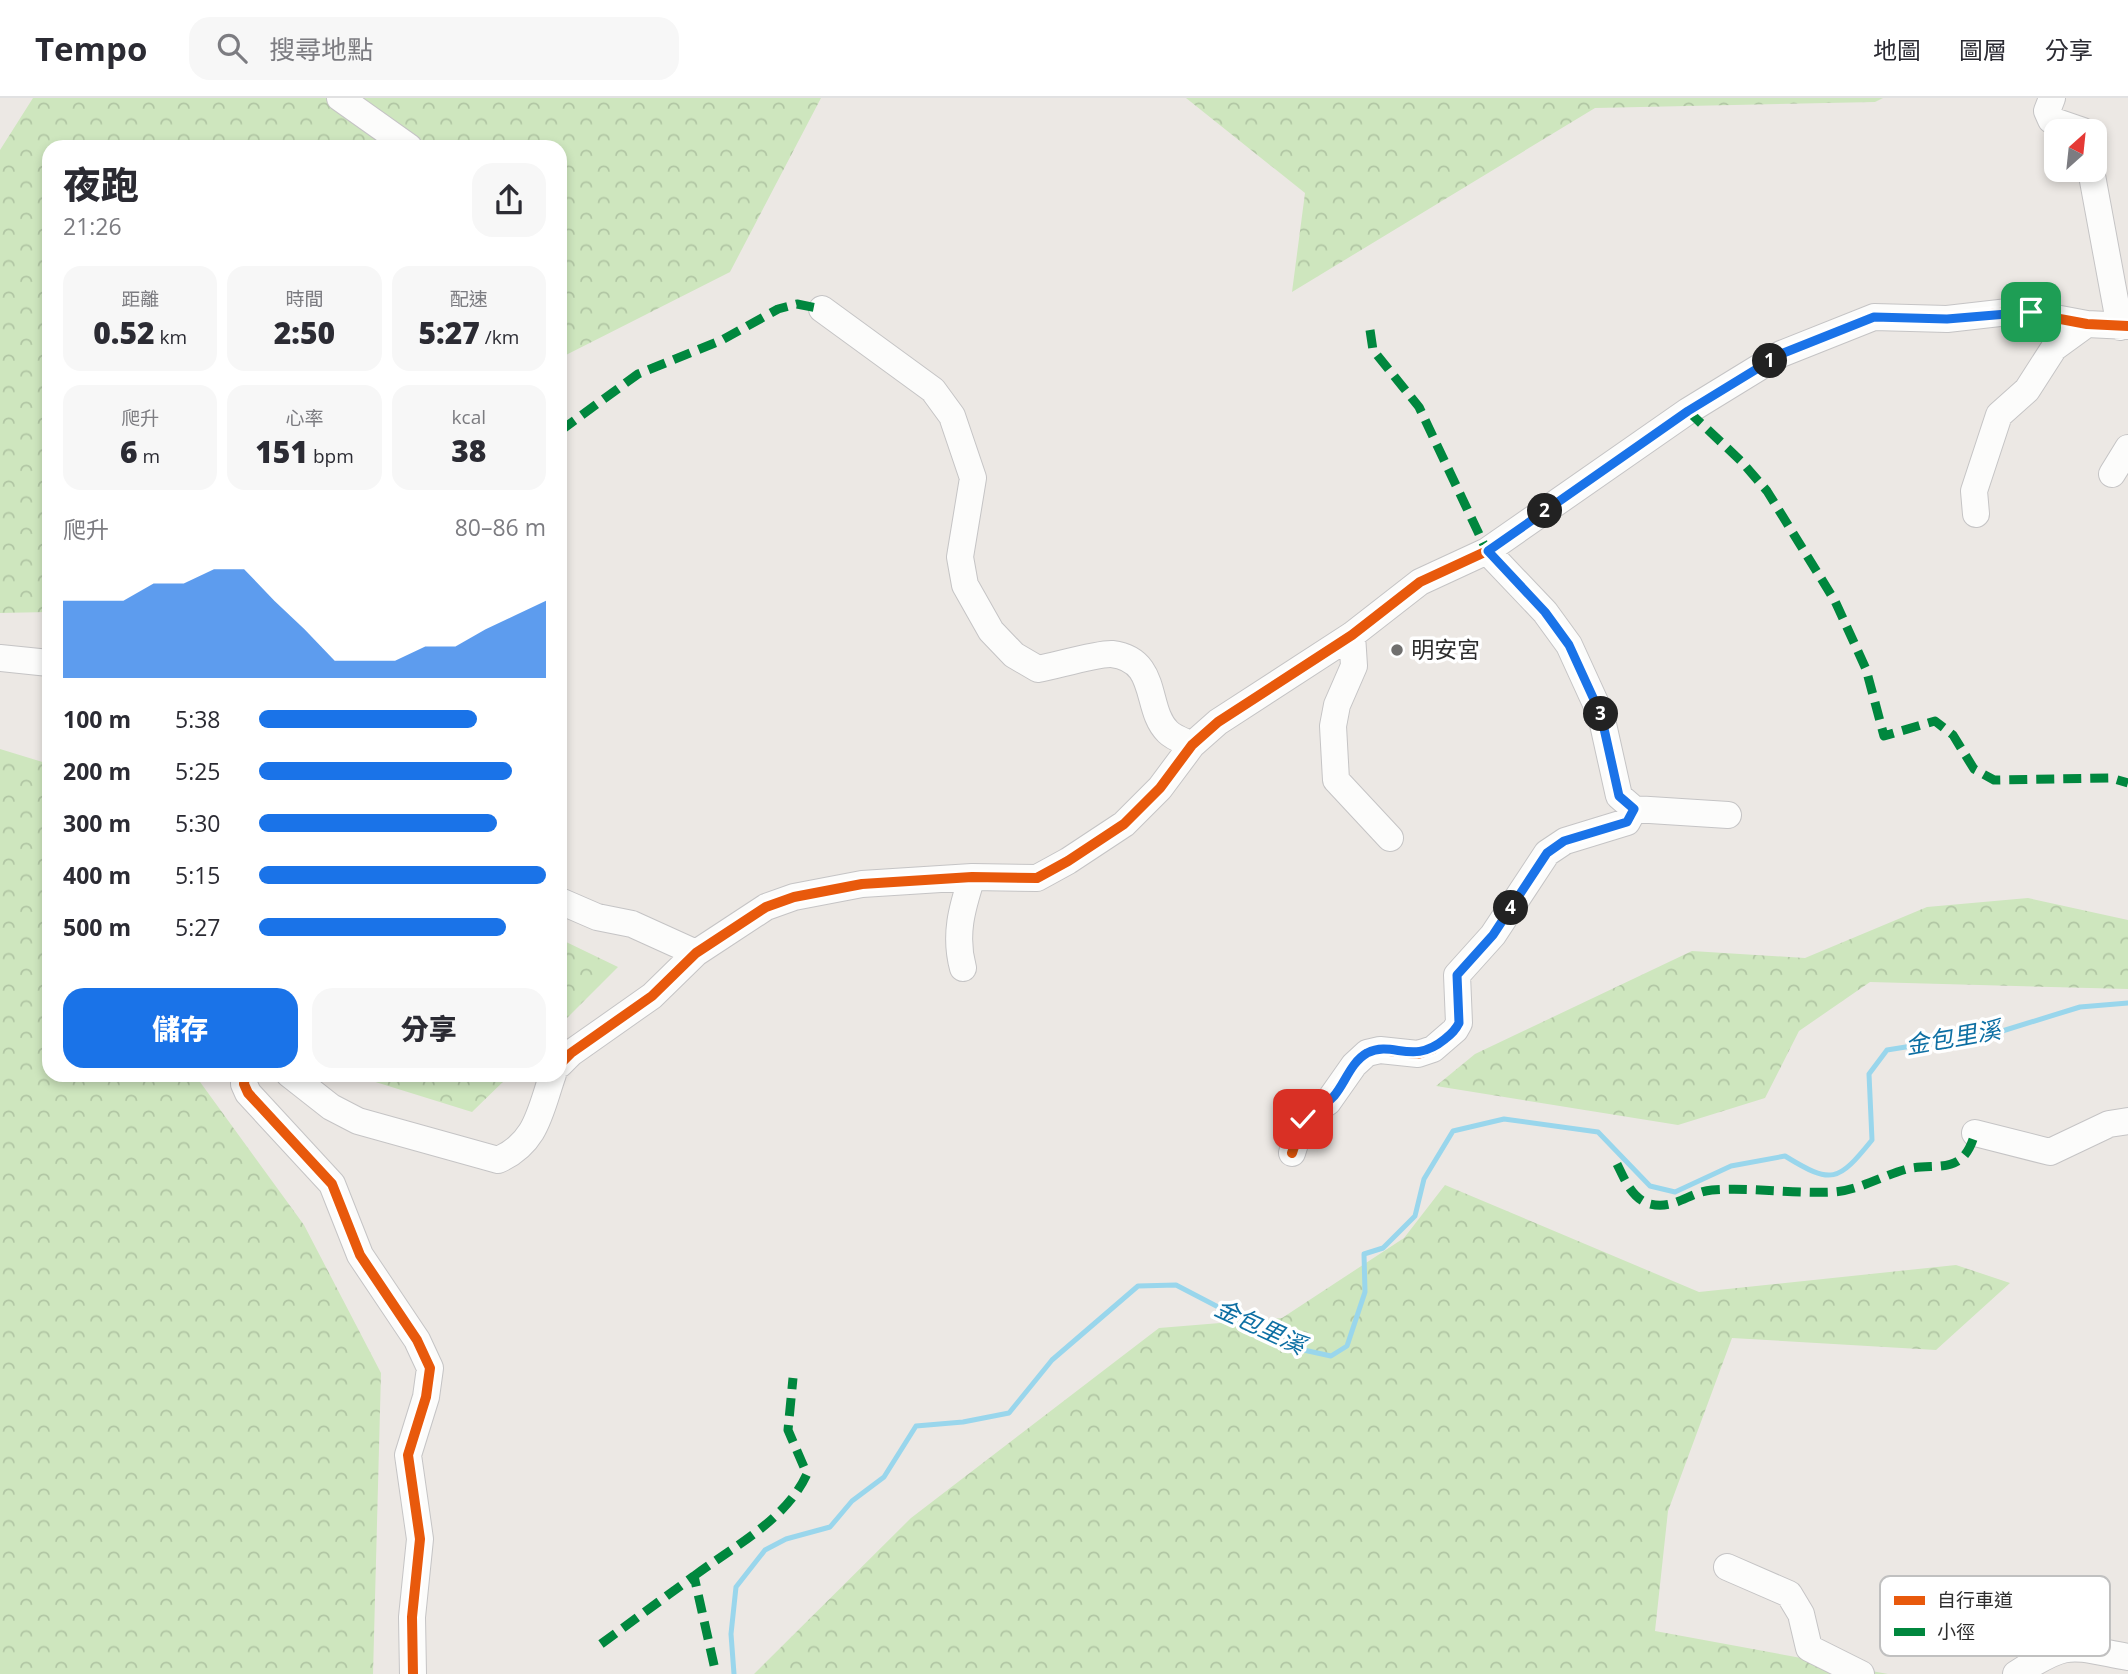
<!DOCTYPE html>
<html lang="zh-TW">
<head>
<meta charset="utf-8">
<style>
	:root { --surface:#fff; --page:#f7f7f7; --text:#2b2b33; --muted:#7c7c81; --line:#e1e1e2; --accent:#1a73e8 }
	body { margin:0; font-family:"Open Sans","Noto Sans TC",sans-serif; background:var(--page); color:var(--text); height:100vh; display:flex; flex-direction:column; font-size:26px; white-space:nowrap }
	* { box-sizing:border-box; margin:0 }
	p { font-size:23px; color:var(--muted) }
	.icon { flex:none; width:38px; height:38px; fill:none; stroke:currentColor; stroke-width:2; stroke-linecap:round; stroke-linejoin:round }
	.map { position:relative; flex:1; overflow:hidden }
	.side { position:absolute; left:42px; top:42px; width:525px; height:942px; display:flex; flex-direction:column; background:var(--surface); border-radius:21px; box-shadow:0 4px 10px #0003 }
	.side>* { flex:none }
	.needle { width:46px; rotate:27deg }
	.tools { position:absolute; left:2044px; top:21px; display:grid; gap:14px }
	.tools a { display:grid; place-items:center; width:63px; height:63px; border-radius:14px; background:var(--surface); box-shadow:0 4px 10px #0003; font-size:35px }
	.pin { position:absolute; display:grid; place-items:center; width:60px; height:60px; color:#fff; margin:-30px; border-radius:14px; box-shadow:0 4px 10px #0006 }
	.km { position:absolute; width:35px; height:35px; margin:-18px; border-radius:50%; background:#222; color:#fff; font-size:19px; line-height:35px; text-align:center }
	.round { display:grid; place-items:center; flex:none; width:74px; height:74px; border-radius:21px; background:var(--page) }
	.headline { display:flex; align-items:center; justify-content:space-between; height:119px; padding:0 21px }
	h1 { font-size:38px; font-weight:800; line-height:52px }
	.metrics { display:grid; grid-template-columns:repeat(3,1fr); gap:10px; height:119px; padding:7px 21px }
	.metrics div { display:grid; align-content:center; border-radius:18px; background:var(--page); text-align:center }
	.metrics b { font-size:30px; font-weight:800 }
	.metrics small { font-size:19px; font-weight:400 }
	.metrics p { font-size:19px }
	.chart { height:196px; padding:14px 21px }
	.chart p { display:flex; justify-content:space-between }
	.chart svg { width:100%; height:126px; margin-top:7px; fill:var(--accent); opacity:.7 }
	.primary-button { display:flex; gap:14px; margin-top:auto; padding:14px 21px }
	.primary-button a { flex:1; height:80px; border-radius:21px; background:var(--accent); color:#fff; font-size:28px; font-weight:800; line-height:80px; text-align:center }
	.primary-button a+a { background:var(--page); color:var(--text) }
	ul { padding:0 21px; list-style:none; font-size:23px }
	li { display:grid; grid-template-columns:112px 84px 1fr; align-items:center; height:52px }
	li i { height:18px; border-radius:9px; background:var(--accent) }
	header { display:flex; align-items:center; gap:42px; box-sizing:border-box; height:98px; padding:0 35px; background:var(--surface); border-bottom:2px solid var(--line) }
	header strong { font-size:33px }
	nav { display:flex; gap:38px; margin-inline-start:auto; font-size:24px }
	.search { width:490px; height:63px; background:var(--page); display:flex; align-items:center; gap:18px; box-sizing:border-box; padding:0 24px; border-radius:21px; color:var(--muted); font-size:26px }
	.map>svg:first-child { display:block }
</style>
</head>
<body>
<header>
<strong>Tempo</strong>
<div class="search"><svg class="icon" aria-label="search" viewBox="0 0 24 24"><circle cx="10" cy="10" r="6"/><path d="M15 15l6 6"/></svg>搜尋地點</div>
<nav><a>地圖</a><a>圖層</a><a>分享</a></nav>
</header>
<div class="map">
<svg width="2128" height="1576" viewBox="0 0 2128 1576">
	<defs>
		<pattern id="forest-crowns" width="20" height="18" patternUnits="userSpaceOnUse" patternTransform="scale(1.75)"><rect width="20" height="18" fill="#cee6be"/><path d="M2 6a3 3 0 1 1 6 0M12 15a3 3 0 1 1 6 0" fill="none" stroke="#b1c6a4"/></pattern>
	</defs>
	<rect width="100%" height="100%" fill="#ece8e4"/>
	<!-- forest -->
	<path fill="url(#forest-crowns)" d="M33,0H821L730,174L560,260V49H49V514L0,515V52Z
		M1186,0H1883L1875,4L1595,10L1292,194L1305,95Z
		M0,651L49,666V976L195,977L304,1127L381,1275L373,1576H0Z
		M2028,800L2128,822V891L1870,884L1799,933L1765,1000L1678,1027L1436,988L1475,956L1692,853L1805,860L1927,809Z
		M560,841L618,869L560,927Z
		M353,977L510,976V977L472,1014Z
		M1445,1087L1699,1194L1956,1167L2010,1185L1936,1252L1732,1240L1668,1413L1655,1533L1888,1576H754L911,1420L1159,1230L1282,1220L1404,1140Z"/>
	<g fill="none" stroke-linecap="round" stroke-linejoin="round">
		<!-- stream -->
		<path stroke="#99d6ec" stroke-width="5" d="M734,1576L731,1536L736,1489L765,1452L786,1441L830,1429L852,1403L884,1379L916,1328L963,1324L1009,1315L1052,1262L1138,1188L1176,1187L1299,1251L1331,1258L1347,1248L1365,1194L1364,1156L1383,1150L1415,1118L1424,1081L1453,1033L1504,1021L1598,1034L1650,1088L1675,1094L1731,1068L1785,1058C1832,1087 1838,1084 1872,1042L1869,976L1887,952L1999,934L2080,909L2128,905"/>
		<defs>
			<path id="minor" d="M340,0L409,49
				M2052,0L2047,13L2051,22L2083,33
				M2091,72L2120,229
				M822,211L933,292L952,318L973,380L960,459L965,487L991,533L1014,557L1038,571C1055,568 1098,555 1112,556C1160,562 1144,611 1168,634C1174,640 1184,643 1192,647
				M2112,376L2128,350
				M1976,416L1974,393L1999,317L2027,292L2054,250L2087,226
				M1352,537L1354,568L1337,607L1333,628L1336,682L1390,740
				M0,560L49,565
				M1634,711L1728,717
				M560,803L597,819L632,826L696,855
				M963,870C954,837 962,810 972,779
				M560,966L571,955L652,898L696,855L766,809L794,799L862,786L972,779L1037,780L1068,763L1124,726L1160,690L1192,647L1218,624L1352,537L1420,484L1487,453L1688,313L1781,256L1874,219L1947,221L2017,213L2087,226L2128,228
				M245,976L244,986L248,995L332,1086L360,1157L417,1242L430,1270L426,1299L408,1357L420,1441L412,1519L413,1576
				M289,976L331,1009L358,1023L498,1062C537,1045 540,1013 553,976
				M1975,1035L2050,1054L2109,1026L2128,1023
				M1292,1055L1303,1021L1328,1004L1354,967L1367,955L1380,952L1418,956L1433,951L1455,932L1459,925L1457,877L1493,837L1547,755L1565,743L1627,724L1634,711L1619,698L1601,617L1569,547L1545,514L1487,453
				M1727,1469L1789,1496L1801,1516L1809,1550L1861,1576
				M2016,1576C2069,1542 2068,1548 2128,1559"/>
		</defs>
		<!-- minor casing -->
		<use href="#minor" stroke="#c5c4c5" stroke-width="28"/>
		<!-- minor -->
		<use href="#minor" stroke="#fcfcfb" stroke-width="26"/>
		<!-- quiet -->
		<path stroke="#00873e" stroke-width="9" stroke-dasharray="18 9" stroke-linecap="butt" d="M1370,232L1373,252L1419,309L1487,453
			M1688,313L1741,363L1767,393L1835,503L1866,571L1884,638L1935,623L1953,637L1974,671L1994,682L2111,680L2128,685
			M560,333L638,276L722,242L778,211L797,206L822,211
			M1617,1066C1625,1082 1632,1101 1650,1106C1675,1112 1689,1094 1712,1092C1753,1089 1794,1096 1835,1094C1859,1092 1884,1077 1907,1071C1938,1064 1963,1079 1975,1035
			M694,1478C734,1448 786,1422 807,1376L788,1332L793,1280
			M601,1546L694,1478L716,1576"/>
		<defs>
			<path id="cycleway" d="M560,966L571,955L652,898L696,855L766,809L794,799L862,786L972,779L1037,780L1068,763L1124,726L1160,690L1192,647L1218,624L1352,537L1420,484L1487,453L1688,313L1781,256L1874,219L1947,221L2017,213L2087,226L2128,228
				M245,976L244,986L248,995L332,1086L360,1157L417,1242L430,1270L426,1299L408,1357L420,1441L412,1519L413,1576
				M1292,1055L1303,1021L1328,1004L1354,967L1367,955L1380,952L1418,956L1433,951L1455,932L1459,925L1457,877L1493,837L1547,755L1565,743L1627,724L1634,711L1619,698L1601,617L1569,547L1545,514L1487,453"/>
		</defs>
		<!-- cycleway casing -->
		<use href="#cycleway" stroke="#fff" stroke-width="15"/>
		<!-- cycleway -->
		<use href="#cycleway" stroke="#e8590c" stroke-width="10"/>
	</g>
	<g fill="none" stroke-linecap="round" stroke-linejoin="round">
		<defs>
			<path id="route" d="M1303,1021C1314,1014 1325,1008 1334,998C1345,985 1351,964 1367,955C1394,942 1412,968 1445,941C1451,936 1455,933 1459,925L1457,877L1493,837L1547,755L1564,743L1627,724L1634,711L1619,698L1601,617L1569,547L1545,514L1488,453L1688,313L1781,256L1874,219L1947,221L2031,214"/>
		</defs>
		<!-- route casing -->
		<use href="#route" stroke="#fff" stroke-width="14"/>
		<!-- route -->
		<use href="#route" stroke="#1a73e8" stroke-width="9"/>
	</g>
	<!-- markers -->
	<circle fill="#706f6e" stroke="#fff" stroke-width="2.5" cx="1397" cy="552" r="7"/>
	<g text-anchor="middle" stroke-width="7" stroke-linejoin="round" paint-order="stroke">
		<!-- poi labels -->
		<g font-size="23" fill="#2e2e2e" stroke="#fff" text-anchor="start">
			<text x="1411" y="560">明安宮</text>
		</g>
		<!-- water labels -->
		<g font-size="24" font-style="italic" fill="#0d6fa3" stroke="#fff">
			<text transform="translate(1953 940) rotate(-10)" y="8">金包里溪</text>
			<text transform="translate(1260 1229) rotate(25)" y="8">金包里溪</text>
		</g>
	</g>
	<!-- legend -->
	<rect x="1880" y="1478" width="230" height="80" rx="10" fill="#fff" stroke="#c0c0c0" stroke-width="2"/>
	<rect x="1894" y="1498" width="31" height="9" fill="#e8590c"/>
	<rect x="1894" y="1530" width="31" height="8" fill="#00873e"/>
	<g font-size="19" fill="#2e2e2e">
		<text x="1937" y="1509">自行車道</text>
		<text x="1937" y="1541">小徑</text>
	</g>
</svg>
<div class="tools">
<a><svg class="needle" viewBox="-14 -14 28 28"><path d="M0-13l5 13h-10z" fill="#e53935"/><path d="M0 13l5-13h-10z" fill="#7c7c81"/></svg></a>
</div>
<div class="pin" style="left:2031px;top:214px;background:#1e9e55"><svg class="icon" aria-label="arrive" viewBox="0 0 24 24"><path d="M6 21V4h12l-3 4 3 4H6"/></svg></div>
<div class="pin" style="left:1303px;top:1021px;background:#d93025"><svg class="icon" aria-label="check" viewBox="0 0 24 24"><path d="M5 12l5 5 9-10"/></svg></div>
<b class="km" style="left:1770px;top:263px">1</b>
<b class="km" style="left:1545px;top:413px">2</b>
<b class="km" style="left:1601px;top:616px">3</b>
<b class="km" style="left:1511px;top:810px">4</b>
<section class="side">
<div class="headline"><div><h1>夜跑</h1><p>21:26</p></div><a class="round"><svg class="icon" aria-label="share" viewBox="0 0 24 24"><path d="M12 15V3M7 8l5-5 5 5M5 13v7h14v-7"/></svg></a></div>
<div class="metrics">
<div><p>距離</p><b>0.52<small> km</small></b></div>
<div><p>時間</p><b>2:50</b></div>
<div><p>配速</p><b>5:27<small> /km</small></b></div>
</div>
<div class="metrics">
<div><p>爬升</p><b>6<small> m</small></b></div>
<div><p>心率</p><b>151<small> bpm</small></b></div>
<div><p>kcal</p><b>38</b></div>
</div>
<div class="chart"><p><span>爬升</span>80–86 m</p>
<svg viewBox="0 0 160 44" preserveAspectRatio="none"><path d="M0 44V17L10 17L20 17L30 11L40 11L50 6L60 6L70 17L80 27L90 38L100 38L110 38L120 33L130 33L140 27L150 22L160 17V44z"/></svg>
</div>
<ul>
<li><b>100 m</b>5:38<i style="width:76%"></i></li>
<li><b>200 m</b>5:25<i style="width:88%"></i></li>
<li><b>300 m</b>5:30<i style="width:83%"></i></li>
<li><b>400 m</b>5:15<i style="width:100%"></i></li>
<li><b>500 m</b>5:27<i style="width:86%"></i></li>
</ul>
<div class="primary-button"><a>儲存</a><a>分享</a></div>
</section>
</div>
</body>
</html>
